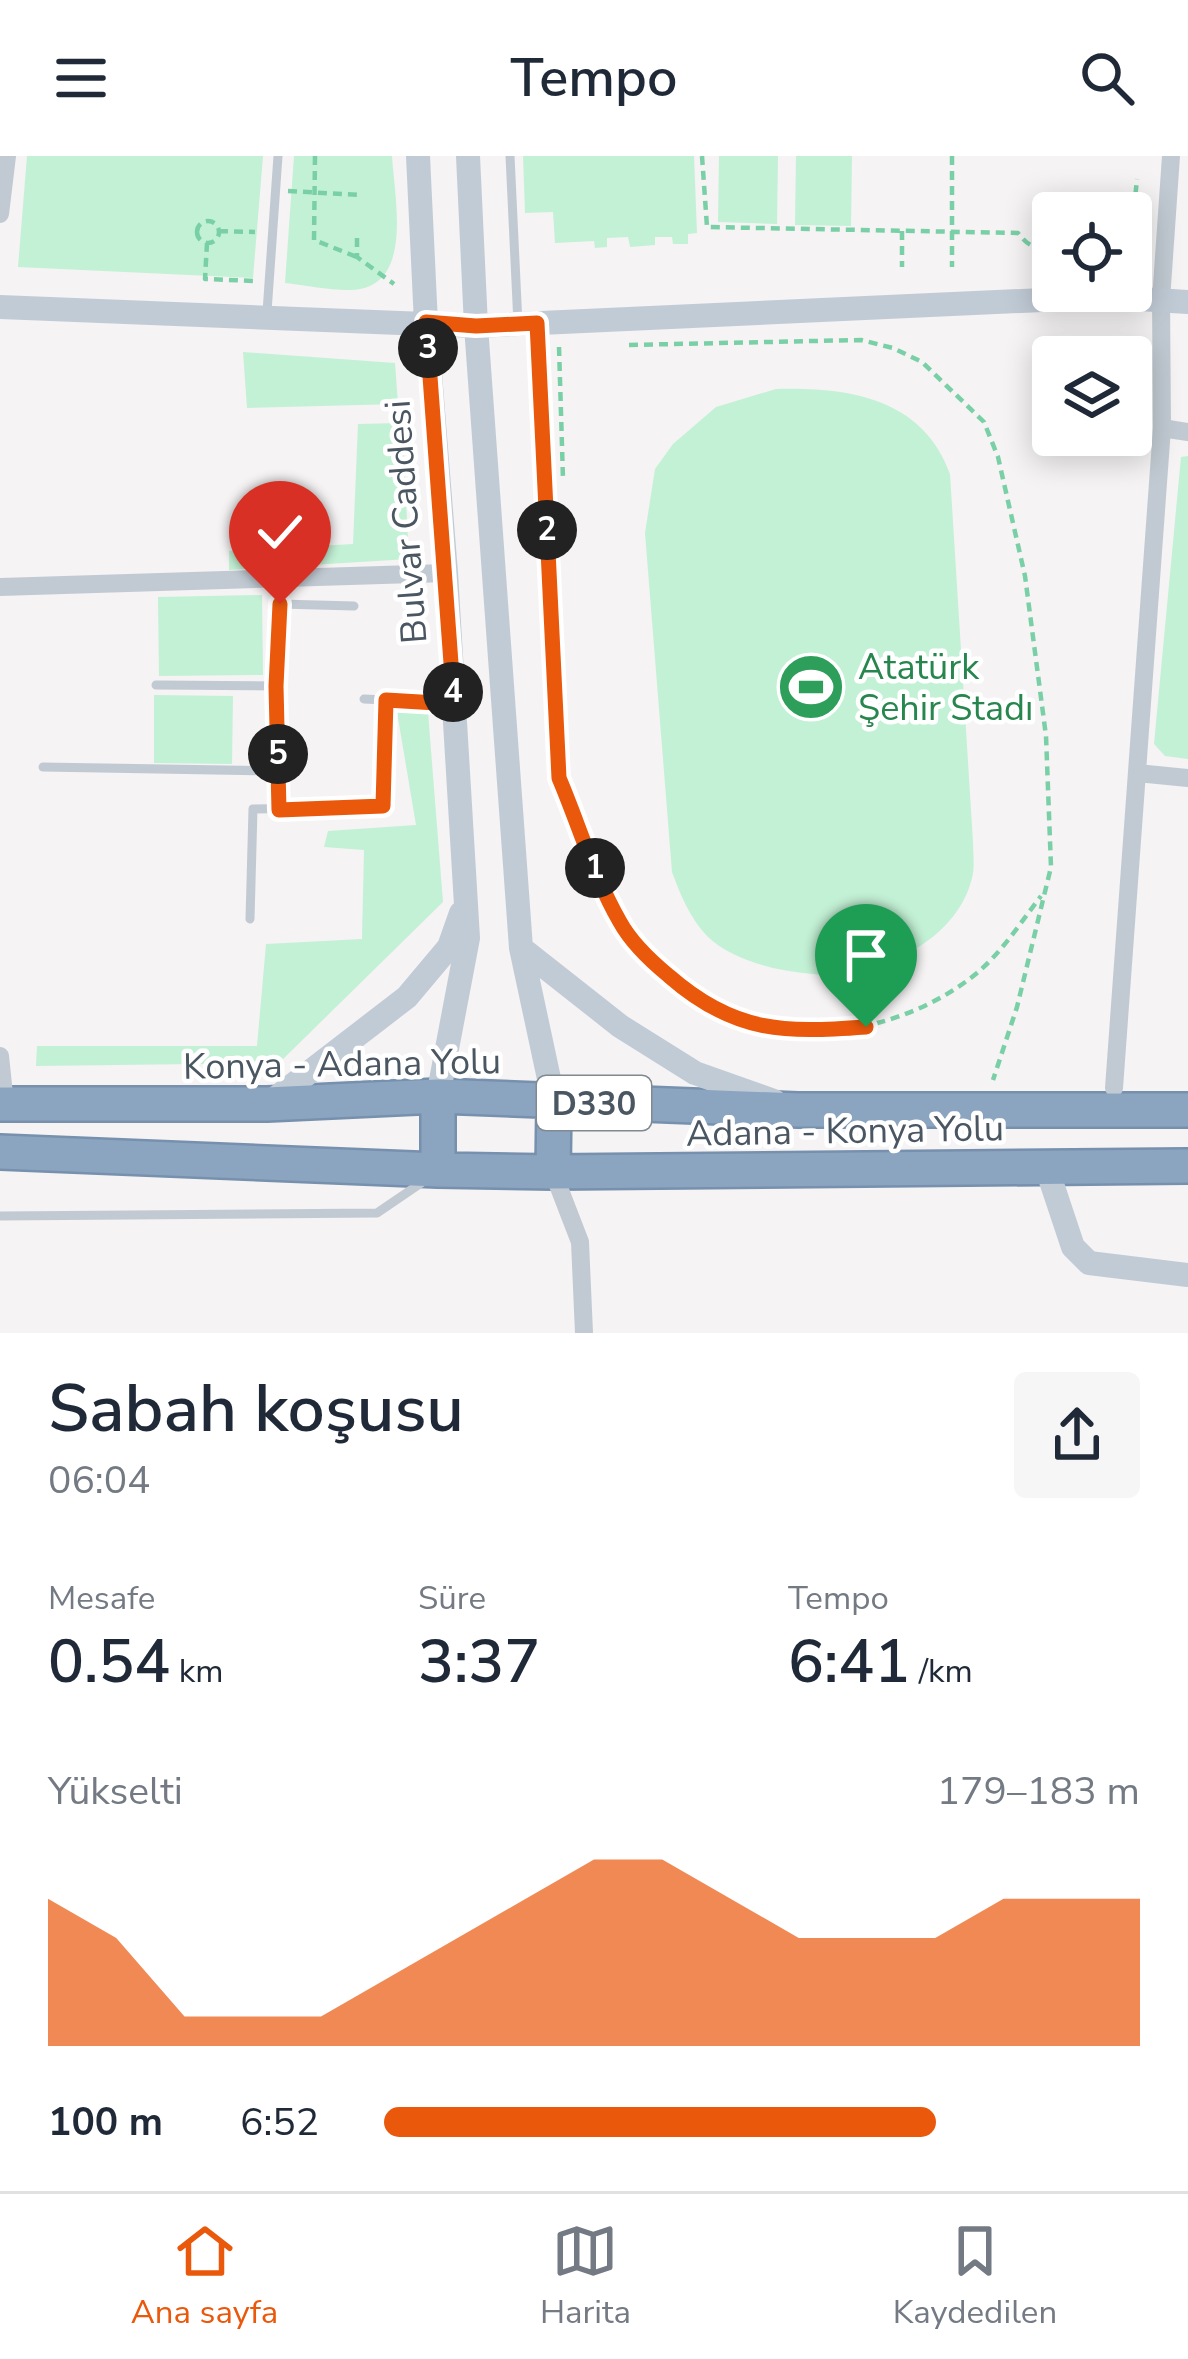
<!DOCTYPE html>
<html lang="tr">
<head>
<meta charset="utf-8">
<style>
	:root { --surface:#fff; --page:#f6f6f7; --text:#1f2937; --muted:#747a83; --line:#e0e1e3; --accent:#ea580c }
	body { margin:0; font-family:"Nunito Sans",sans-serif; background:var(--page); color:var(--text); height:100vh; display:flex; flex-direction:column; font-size:45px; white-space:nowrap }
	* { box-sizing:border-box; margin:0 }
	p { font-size:39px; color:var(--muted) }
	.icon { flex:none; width:66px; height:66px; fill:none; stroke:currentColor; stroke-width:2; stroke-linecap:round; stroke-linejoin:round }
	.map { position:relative; height:1177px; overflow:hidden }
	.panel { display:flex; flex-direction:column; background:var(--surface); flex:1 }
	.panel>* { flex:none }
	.fabs { position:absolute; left:1032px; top:36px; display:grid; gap:24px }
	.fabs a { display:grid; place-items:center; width:120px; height:120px; border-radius:12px; background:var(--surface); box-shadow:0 6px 30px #0003; font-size:60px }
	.pin { position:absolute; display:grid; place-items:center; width:102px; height:102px; color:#fff; margin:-123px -51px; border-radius:50% 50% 50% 0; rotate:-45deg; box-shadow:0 0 12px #0007 }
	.pin .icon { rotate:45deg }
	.km { position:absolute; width:60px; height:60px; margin:-30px; border-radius:50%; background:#222; color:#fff; font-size:33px; line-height:60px; text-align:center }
	.round { display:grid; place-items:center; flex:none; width:126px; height:126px; border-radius:12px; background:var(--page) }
	.head { display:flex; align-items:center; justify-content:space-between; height:204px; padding:0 48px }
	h1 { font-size:66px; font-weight:600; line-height:90px }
	.metrics { display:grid; grid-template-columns:repeat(3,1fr); gap:18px; height:204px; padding:12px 48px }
	.metrics div { display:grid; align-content:center }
	.metrics b { font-size:60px; font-weight:600 }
	.metrics small { font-size:33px; font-weight:400 }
	.metrics p { font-size:33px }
	.chart { height:336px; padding:24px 48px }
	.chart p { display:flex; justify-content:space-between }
	.chart svg { width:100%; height:216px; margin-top:12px; fill:var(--accent); opacity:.7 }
	ul { padding:0 48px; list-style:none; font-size:39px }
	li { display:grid; grid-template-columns:192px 144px 1fr; align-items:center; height:90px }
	li i { height:30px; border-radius:15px; background:var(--accent) }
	header { display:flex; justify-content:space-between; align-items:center; height:156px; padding:0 48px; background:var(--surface); font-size:54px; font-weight:600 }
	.dock { display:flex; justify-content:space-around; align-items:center; height:168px; border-top:3px solid var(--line); background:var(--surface); font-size:33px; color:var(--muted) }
	.dock a { display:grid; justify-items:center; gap:6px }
	.dock .selected { color:var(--accent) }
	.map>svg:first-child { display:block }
</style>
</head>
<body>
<header><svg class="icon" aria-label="menu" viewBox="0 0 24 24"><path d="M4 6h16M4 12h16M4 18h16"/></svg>Tempo<svg class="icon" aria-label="search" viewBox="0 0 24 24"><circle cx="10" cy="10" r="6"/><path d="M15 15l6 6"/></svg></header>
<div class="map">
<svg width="1188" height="1177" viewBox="0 0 1188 1177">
	<rect width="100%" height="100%" fill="#f5f3f3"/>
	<!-- green -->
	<path fill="#c3f1d5" d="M27,0H263L253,122L18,111Z
		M294,0H392C394,39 413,123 360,133C344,137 304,129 285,127Z
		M523,0H694L697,77L688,78V88H673L672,81H655V89L630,91L628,81L607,82V91L595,92L594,85L555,87L553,56L525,57Z
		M719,0H778L777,68L718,66Z
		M796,0H852L851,70L795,69Z
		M243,196L395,207L398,248L247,252Z
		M776,233C848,231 923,242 950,318L973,686C973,697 975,711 972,722C958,780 892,814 837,818C816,820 794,816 773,812C750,806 724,797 707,780C690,762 680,738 672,716L645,377L655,313L673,288L716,251Z
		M402,267L409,403L229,414V395L353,388L358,268Z
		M1188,300V603L1165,600L1154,588L1181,301Z
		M262,439L263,519L159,520L158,441Z
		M154,539L233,540L232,608L154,607Z
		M397,556H428L443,746L279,907L36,910L37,890H257L266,788L362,783L364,694L324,691L328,675L416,669Z"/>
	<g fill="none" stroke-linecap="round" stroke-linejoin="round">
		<defs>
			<path id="highway" d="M0,948H267L438,940L798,954H1188
				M0,996L438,1014L553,1016L1188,1010
				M438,1014V940
				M553,1016L554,946"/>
		</defs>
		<!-- highway casing -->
		<use href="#highway" stroke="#7690ad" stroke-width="38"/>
		<!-- path -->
		<path stroke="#7ad0a6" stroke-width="4.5" stroke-dasharray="9 6" stroke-linecap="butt" d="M315,0L314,84L357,101
			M702,0L707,71L1018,77C1028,90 1036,94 1053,92
			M952,0V111
			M288,35L360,39
			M197 76a11 11 0 1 1 22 0a11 11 0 1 1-22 0Z
			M219,75L255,76
			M902,75V111
			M357,82V101L394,128
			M1131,83L1137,23
			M207,87L205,123L254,125
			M1040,115L1042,92
			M629,189L861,184L893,192L922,206L984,266L998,301L1025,420L1046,580L1051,711L1017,851L993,924
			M559,191L563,323
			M566,638C579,672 593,706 608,739C613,750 617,762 624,772C648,805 682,838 719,856C801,895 909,873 977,817C1002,796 1021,766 1041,740"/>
		<!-- lane -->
		<path stroke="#c1cad2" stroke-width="9" d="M510,0L518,168
			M267,156L278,0
			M537,172L559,622
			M156,529L276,530
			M364,543L449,547
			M43,611L278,615
			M279,654L276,530L280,448L354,450
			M250,763L253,653L383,651L386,544
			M0,1060L377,1057L424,1025"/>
		<!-- street -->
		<path stroke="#c1cad2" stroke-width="18" d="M1171,0L1161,144L1162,272L1188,276
			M0,58L7,0
			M0,431L446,417
			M1137,617L1188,622
			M0,900L5,948
			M1114,932L1162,272
			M553,1016L580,1086L584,1177"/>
		<!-- secondary -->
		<path stroke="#c1cbd6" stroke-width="24" d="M418,0L426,167L446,417L468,782L438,940
			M468,0L476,170L521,792L554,946
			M0,151L476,170L1107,141L1188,146
			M521,792L620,870L695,917L774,945
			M268,948L407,841L449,791L461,757
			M1046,1010L1073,1091L1089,1107L1188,1119"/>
		<!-- highway -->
		<use href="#highway" stroke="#8ba5c1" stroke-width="33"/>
	</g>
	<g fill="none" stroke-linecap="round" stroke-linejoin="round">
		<defs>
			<path id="route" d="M280,448L276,530L279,654L383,650L386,544L454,548L426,166L476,170L537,167L559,622C579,669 594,721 620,766C631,786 652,806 669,820C734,877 784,877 866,871"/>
		</defs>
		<!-- route casing -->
		<use href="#route" stroke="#fff" stroke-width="24"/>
		<!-- route -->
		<use href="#route" stroke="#ea580c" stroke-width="15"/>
	</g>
	<!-- icons -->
	<defs>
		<symbol id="stadium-disc" viewBox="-11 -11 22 22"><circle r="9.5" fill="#2e9e5b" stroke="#fff"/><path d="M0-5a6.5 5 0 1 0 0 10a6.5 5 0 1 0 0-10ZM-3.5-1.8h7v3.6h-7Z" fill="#fff"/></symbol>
	</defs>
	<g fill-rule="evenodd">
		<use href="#stadium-disc" x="773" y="493" width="76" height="76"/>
	</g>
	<g text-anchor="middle" stroke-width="9" stroke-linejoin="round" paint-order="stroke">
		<!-- shield labels -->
		<rect fill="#fff" stroke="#808990" stroke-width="3" x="537" y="920" width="114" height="54" rx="9"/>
		<g font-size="33" font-weight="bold" fill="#4a5661">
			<text x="594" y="959">D330</text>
		</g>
		<!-- street labels -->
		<g font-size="36" fill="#4a5661" stroke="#fff">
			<text transform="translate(405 366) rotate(-94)" y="13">Bulvar Caddesi</text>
			<text transform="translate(342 907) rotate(-1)" y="13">Konya - Adana Yolu</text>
			<text transform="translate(845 974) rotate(-1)" y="13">Adana - Konya Yolu</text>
		</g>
		<!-- leisure labels -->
		<g font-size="36" fill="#27864d" stroke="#fff" text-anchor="start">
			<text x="858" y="523">Atatürk<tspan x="858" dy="41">Şehir Stadı</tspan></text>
		</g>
	</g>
</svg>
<div class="fabs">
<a><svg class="icon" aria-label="locate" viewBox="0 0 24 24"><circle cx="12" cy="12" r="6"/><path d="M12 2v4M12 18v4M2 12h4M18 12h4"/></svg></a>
<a><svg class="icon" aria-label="layers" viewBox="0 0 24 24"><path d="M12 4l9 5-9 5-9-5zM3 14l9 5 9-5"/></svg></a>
</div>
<div class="pin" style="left:866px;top:871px;background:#1e9e55"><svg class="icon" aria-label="arrive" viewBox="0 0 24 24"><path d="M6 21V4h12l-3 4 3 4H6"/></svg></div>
<div class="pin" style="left:280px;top:448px;background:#d93025"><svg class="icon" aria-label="check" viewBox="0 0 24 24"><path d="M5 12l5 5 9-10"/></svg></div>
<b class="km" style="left:595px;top:712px">1</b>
<b class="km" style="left:547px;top:374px">2</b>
<b class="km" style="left:428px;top:192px">3</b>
<b class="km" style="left:453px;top:536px">4</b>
<b class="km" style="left:278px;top:598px">5</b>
</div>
<section class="panel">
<div class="head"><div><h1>Sabah koşusu</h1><p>06:04</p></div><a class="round"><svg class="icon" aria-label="share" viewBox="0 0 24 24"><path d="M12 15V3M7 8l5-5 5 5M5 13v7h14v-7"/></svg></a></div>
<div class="metrics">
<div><p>Mesafe</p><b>0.54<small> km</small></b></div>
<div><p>Süre</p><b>3:37</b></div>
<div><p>Tempo</p><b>6:41<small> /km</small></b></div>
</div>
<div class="chart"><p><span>Yükselti</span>179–183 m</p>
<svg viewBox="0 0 160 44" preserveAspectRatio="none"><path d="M0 44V14L10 22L20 38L30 38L40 38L50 30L60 22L70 14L80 6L90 6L100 14L110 22L120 22L130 22L140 14L150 14L160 14V44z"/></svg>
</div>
<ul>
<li><b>100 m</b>6:52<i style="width:73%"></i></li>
</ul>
</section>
<nav class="dock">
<a class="selected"><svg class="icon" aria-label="home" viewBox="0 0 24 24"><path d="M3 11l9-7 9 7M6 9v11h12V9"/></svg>Ana sayfa</a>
<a><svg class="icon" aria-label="map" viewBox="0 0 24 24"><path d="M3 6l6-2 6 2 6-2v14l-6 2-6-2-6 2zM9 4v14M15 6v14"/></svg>Harita</a>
<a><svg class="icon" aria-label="saved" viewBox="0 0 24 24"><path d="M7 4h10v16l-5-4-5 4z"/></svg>Kaydedilen</a>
</nav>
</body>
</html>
